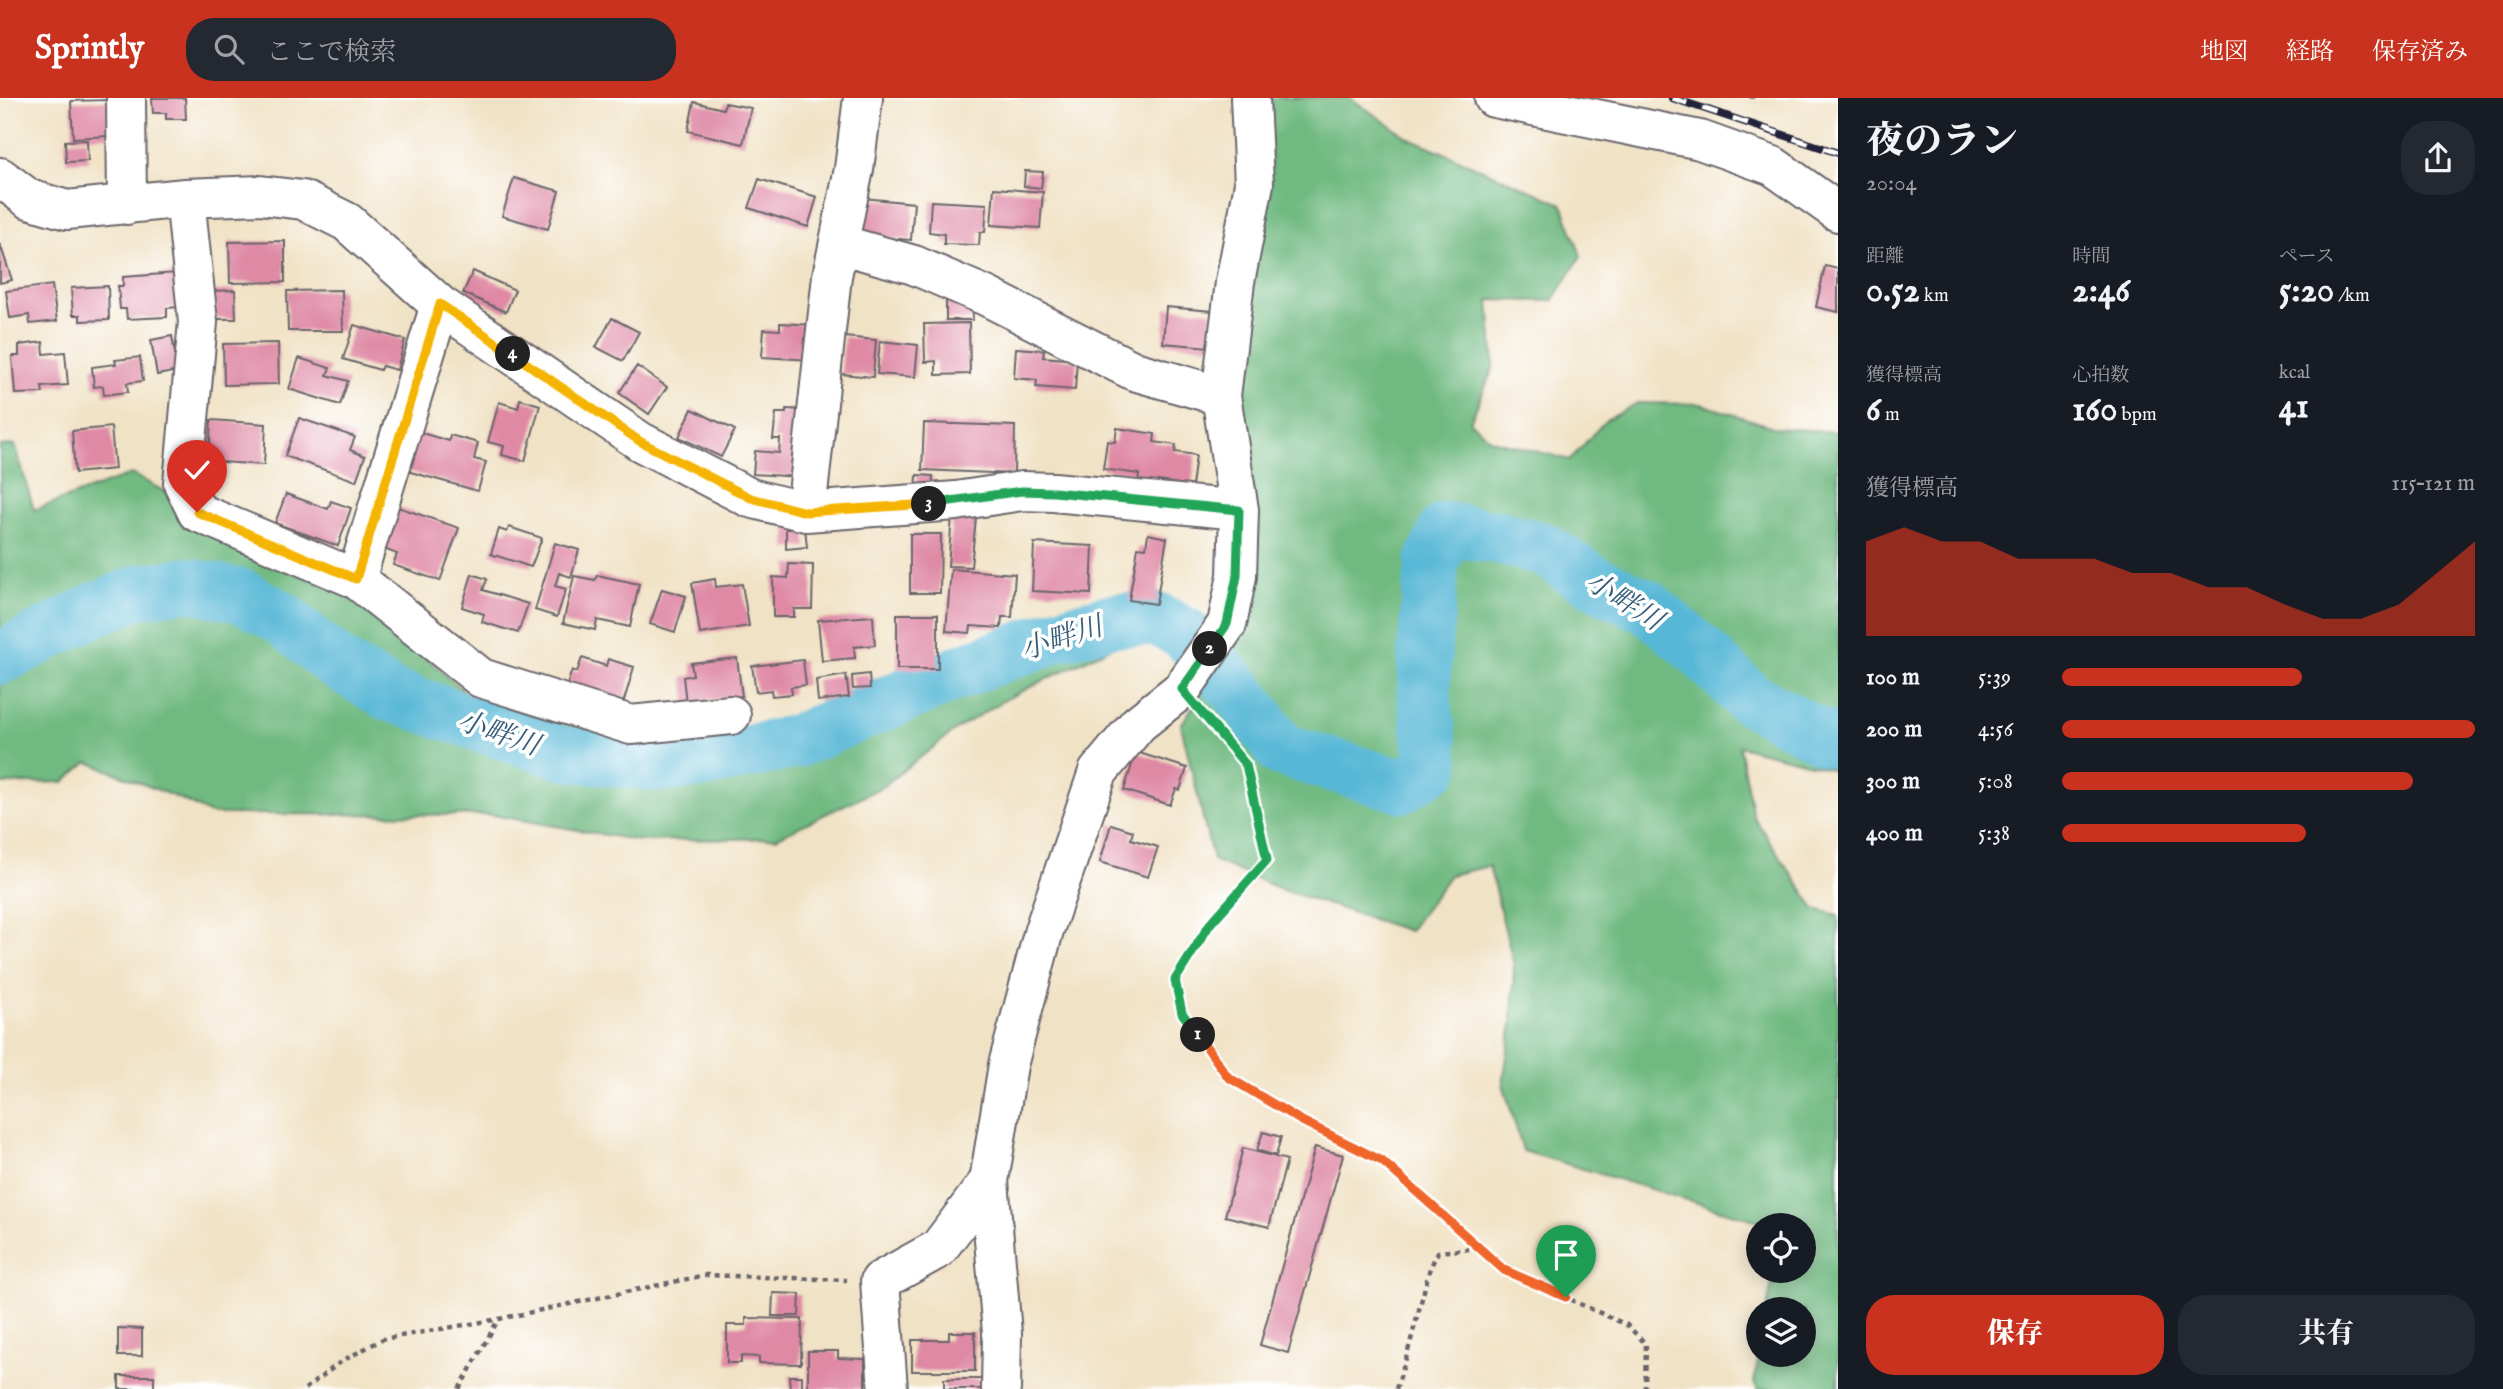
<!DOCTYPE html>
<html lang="ja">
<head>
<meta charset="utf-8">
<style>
	:root { --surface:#171b24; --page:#242831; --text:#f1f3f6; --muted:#9ea1a6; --accent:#c8321e }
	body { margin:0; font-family:"IM FELL English","Noto Serif JP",serif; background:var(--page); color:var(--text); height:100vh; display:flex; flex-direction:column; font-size:26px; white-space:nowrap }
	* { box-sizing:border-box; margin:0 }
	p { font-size:23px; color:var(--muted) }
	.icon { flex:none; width:38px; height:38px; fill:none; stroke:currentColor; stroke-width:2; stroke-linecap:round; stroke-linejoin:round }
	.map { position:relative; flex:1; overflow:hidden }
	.side { display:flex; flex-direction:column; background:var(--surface); width:665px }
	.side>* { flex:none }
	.tools { position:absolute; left:1746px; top:1115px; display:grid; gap:14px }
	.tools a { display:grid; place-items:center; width:70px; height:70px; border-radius:50%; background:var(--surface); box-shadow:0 4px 18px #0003; font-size:35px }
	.pin { position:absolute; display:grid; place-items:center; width:60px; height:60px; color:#fff; margin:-72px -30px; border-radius:50% 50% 50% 0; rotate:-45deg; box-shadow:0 0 7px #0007 }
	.pin .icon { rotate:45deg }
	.km { position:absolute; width:35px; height:35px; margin:-18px; border-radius:50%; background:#222; color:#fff; font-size:19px; line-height:35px; text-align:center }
	.round { display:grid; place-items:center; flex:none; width:74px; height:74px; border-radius:28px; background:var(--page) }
	.headline { display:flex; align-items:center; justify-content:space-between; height:119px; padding:0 28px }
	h1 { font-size:38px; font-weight:800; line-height:52px }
	.figures { display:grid; grid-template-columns:repeat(3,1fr); gap:10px; height:119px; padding:7px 28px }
	.figures div { display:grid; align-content:center }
	.figures b { font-size:35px; font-weight:800 }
	.figures small { font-size:19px; font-weight:400 }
	.figures p { font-size:19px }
	.chart { height:196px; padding:14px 28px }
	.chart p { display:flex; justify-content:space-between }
	.chart svg { width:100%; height:126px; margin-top:7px; fill:var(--accent); opacity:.7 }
	.cta { display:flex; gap:14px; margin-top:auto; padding:14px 28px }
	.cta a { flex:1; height:80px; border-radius:28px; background:var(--accent); color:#fff; font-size:28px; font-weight:800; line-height:80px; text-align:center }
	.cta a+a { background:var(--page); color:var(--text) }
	ul { padding:0 28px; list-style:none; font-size:23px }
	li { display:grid; grid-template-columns:112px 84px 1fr; align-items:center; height:52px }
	li i { height:18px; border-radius:9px; background:var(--accent) }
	header { display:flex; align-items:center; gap:42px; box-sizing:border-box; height:98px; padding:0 35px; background:var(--accent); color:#fff }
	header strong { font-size:33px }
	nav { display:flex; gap:38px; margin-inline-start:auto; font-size:24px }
	.search { width:490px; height:63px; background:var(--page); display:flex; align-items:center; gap:18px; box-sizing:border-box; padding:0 24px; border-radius:28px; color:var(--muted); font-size:26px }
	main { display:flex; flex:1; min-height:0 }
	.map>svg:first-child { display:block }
</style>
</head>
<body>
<header>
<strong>Sprintly</strong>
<div class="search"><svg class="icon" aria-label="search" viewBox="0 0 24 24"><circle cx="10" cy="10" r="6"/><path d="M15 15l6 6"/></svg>ここで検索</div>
<nav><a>地図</a><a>経路</a><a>保存済み</a></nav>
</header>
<main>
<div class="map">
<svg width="1838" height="1291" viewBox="0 0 1838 1291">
	<rect width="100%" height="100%" fill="#fff"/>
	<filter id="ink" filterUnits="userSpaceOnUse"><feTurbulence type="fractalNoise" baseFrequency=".0143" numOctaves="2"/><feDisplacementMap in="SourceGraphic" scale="14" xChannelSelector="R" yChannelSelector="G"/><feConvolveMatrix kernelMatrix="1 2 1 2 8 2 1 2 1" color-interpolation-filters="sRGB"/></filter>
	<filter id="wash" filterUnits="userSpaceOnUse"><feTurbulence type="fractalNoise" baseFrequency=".00686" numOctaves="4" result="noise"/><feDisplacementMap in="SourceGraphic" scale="28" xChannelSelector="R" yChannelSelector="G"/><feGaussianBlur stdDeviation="1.57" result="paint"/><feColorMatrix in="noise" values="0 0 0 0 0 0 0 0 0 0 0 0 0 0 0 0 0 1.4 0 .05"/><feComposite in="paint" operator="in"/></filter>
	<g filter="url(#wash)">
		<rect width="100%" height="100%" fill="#f0e2c5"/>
		<!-- forest -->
		<path fill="#6fb980" stroke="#486e5e" stroke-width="2" d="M1266,0H1350L1407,39L1562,106L1581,158L1553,203L1489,202L1494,268L1470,324L1492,342L1570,362L1604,324L1637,305L1701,306L1776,330L1838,334V673L1739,648L1753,718L1815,811L1838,817V1291H1758L1754,1285L1759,1257L1804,1256V1211H1767L1774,1173L1804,1172V1127H1771L1523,1053L1503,986L1512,925L1514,867L1489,768L1450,777L1409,833L1283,792L1213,762L1181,627L1253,514L1255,409L1231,292Z
			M15,347L34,412L132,376L349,492L471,599L566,624L640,648L760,635L898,613L1019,564L1120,545L1008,600L957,631L882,689L776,740L640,743L493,717L210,716L183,702L88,664L64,684L0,686V348Z"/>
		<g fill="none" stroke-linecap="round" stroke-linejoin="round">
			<!-- river -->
			<path stroke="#57b7d6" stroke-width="54" d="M0,560L96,511L138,494L186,486L242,498L280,519L335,564L391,597L566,656L660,667L704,663L794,644L972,569L1057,537L1113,522L1157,521L1185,536L1239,594L1282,652L1402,688L1433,668L1424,596L1425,546L1432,464L1446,431L1497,439L1543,451L1593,483L1648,509L1697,550L1749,600L1828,642L1838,640"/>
		</g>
		<g id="blocks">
			<!-- building -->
			<path fill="#df89a5" d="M152,0H185L186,21H166V15H153Z
				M107,2L109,38L73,40L71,3Z
				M694,4L723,11L725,5L751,10L743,46L688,33Z
				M87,42L88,63L66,64L65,43Z
				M1025,73L1043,74L1041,90L1024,88Z
				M514,80L559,93L548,131L502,118Z
				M759,81L817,99L808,129L749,110Z
				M994,90L1043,94L1040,130L991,127Z
				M863,100L914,105L911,142L860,138Z
				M931,103L987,106L985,134H980L979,147L944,146V136L929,134Z
				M285,143V184L230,185L229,144Z
				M0,146L12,182L0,185Z
				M1825,168L1838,171V214L1816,209Z
				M473,173L515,192L506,214L463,195Z
				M177,175L179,209L167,210V219L127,221L126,211H120L118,188H123V179Z
				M52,187L57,223L30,226L29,217L10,220L6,193Z
				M108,188L109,222L80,223V217H73L71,190Z
				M235,192L236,221H214L213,193Z
				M342,192L343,233H288L287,193Z
				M972,202L973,222H946V203Z
				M1166,209L1212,213L1209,249L1163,245Z
				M612,220L639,234L623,263L596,249Z
				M780,225L814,227L812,262L762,259L764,231L780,232Z
				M969,225L970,276L936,277V263L925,264L924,226Z
				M354,227L405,242L397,272L382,268L380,272L343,261Z
				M172,238L178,273L157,277L151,242Z
				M844,239L876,242L873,279L841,276Z
				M880,243L918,247L915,279L877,276Z
				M43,244L44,256L65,254L68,287L42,289L43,295L15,296L12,258H19V247Z
				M278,245L279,286L224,287L223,246Z
				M1016,250L1044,252L1043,259L1077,262L1075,292L1036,289L1037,282L1014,280Z
				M140,259L143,283L127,285L128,294L104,297L103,288L94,289L92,269L116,266L115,262Z
				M299,260L330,270L327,277L348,283L340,307L289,291Z
				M637,268L667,289L649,316L619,295Z
				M520,301L540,307L525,363L502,357L504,348L488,344L499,304L518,310Z
				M692,311L735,332L721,359L679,339Z
				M786,311L804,312L799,379L753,376L755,353L779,355L780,341H773L776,315H786Z
				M299,320L355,339L350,352L365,358L356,383L285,358Z
				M211,322L266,326L264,367L209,363Z
				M924,325L1015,328L1014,376L922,372Z
				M111,329L115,371L75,375L72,333Z
				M1117,330L1155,336L1154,344L1176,347L1175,354L1196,357L1192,388L1158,383L1157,389L1138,386L1139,376L1103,371L1107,343L1115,344Z
				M418,334L449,343L450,337L478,345L474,361L486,364L478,393L407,373Z
				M917,377L933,378L932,395L916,394Z
				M286,396L328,411L331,403L351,410L338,448L275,425Z
				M398,409L459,430L440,483L393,467L397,456L384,451Z
				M952,418L976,420L971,469L948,468Z
				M509,429L542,440L531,469L491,456L499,431L507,434Z
				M805,430L807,449L786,451V431Z
				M910,436H941L940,495H910Z
				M1148,436L1167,440L1156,506L1129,502L1138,449L1146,450Z
				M555,445L579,452L571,479L559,475L555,488L566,491L557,519L535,512Z
				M1034,445L1093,448L1091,496L1032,493Z
				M789,466L813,467L812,511H794V519H773V479L788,480Z
				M951,471L1015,476L1012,519H1002L1001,530L971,528L970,535L946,533Z
				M472,476L487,481L483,492L528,506L518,535L482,524L484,516L462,509Z
				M597,477L639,486L630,529L597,522L595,532L563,525L574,478L595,482Z
				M715,481L716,489L742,486L749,528L700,536L692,485Z
				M662,491L686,498L675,534L650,526Z
				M897,516H938V571H897Z
				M873,518L875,547L854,549L855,560L822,563L818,522Z
				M582,560L606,568L608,561L634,569L623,606L567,587L572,572L577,574Z
				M737,560L742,598L686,605L683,579L693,577L691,565Z
				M803,562L806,587L791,589L792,596L772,598L771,592L756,594L752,568Z
				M869,576L870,590L853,591L852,578Z
				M846,577L849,599L818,603L816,582Z
				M1136,654L1187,670L1180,692L1176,691L1170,707L1124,692Z
				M1111,726L1133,733L1131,741L1158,749L1148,779L1100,764Z
				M1263,1034L1281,1039L1276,1058L1257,1052Z
				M1315,1049L1343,1057L1288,1255L1260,1247Z
				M1243,1050L1287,1062L1269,1129L1225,1118Z
				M773,1195L800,1196L799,1218H772Z
				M746,1220L802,1221L801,1266L759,1265V1259L741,1258V1265H727V1227H746Z
				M118,1230L142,1231V1258H118Z
				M949,1234H975V1273H912V1242H949Z
				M808,1253H838V1260L865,1261V1291H808Z
				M119,1278H154V1291H119Z
				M789,1278H802V1291H790Z
				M944,1281H984V1291H944Z"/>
		</g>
	</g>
	<g filter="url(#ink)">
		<use href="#blocks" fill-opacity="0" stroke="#6a656b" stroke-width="2"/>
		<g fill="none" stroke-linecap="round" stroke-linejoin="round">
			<defs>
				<path id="minor" d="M126,0L127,107
					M1494,0L1700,42L1773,68L1838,114
					M0,79L29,101L67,112L185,100L260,97L303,102L347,124L440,207L641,344L750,400L806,414L956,403L1022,393L1054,394L1239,412
					M185,100L198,224L183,385L197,414L356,481L481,580L631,627L731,617
					M839,146L914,167L986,198L1134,273L1221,298
					M806,414L832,178L854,71L863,0
					M356,481L440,207
					M888,1291L880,1183L938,1151L989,1083
					M1001,1291L1002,1235L989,1083L1008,967L1044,832L1098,674L1138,626L1182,591L1227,526L1237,478L1239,412L1221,298L1235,184L1254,86L1250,0"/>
			</defs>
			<!-- minor casing -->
			<use href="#minor" stroke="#6a656b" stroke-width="42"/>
			<!-- path -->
			<path stroke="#6a656b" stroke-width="4.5" stroke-dasharray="5 5" stroke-linecap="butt" d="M1752,1V0
				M1203,616L1246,667L1267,762L1210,826L1175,882L1182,915L1228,979L1300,1022L1382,1063L1504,1172L1627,1227L1646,1246L1645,1291
				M305,1291L342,1263L383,1241L499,1221L706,1177L847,1182
				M459,1291L498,1222
				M1396,1291L1407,1257L1430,1170L1438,1154L1479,1150"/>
			<!-- minor -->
			<use href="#minor" stroke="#fff" stroke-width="38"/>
			<defs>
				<path id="rail" d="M1672,0L1838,55"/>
			</defs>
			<!-- rail casing -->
			<use href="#rail" stroke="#22223b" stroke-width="8"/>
			<!-- rail -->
			<use href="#rail" stroke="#fff" stroke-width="5" stroke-dasharray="16" stroke-linecap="butt"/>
		</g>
	</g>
	<g fill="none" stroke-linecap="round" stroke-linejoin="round" filter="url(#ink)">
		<defs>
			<path id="split-1" d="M1198,937L1228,979L1300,1022L1382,1063L1504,1172L1566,1199"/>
			<path id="split-2" d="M1198,937L1182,915L1175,882L1210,826L1267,762L1246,667L1182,591L1210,551"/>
			<path id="split-3" d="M929,406L1022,393L1054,394L1239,412L1237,478L1227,526L1210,551"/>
			<path id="split-4" d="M513,256L641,344L751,400L806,414L929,406"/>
			<path id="split-5" d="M197,414L356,481L440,206L513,256"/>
		</defs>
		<!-- split-1 casing -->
		<use href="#split-1" stroke="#fff" stroke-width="14"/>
		<!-- split-2 casing -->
		<use href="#split-2" stroke="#fff" stroke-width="14"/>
		<!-- split-3 casing -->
		<use href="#split-3" stroke="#fff" stroke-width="14"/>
		<!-- split-4 casing -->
		<use href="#split-4" stroke="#fff" stroke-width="14"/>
		<!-- split-5 casing -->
		<use href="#split-5" stroke="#fff" stroke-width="14"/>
		<!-- split-1 -->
		<use href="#split-1" stroke="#f0652b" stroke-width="9"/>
		<!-- split-2 -->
		<use href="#split-2" stroke="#22a559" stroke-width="9"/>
		<!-- split-3 -->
		<use href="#split-3" stroke="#22a559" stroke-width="9"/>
		<!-- split-4 -->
		<use href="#split-4" stroke="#f5b400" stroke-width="9"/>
		<!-- split-5 -->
		<use href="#split-5" stroke="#f5b400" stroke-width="9"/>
	</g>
	<g text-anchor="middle" stroke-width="7" stroke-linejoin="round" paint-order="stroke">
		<!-- water labels -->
		<g font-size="28" font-style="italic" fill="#375e79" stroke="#fff">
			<text transform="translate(1625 502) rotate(32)" y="10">小畔川</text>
			<text transform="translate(1061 539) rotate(-18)" y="10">小畔川</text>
			<text transform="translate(499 634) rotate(19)" y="10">小畔川</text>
		</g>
	</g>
</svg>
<div class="tools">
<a><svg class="icon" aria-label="locate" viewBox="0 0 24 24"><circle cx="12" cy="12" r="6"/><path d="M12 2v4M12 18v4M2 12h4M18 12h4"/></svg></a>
<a><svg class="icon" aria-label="layers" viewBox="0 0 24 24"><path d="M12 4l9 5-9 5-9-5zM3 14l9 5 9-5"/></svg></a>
</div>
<div class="pin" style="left:1566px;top:1199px;background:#1e9e55"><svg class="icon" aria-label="arrive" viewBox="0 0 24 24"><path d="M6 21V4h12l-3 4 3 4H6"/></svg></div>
<div class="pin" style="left:197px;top:414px;background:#d93025"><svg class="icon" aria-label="check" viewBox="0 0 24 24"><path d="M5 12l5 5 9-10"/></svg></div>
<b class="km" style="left:1198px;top:937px">1</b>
<b class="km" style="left:1210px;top:551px">2</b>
<b class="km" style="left:929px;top:406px">3</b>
<b class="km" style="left:513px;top:256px">4</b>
</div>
<section class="side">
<div class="headline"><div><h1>夜のラン</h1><p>20:04</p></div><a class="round"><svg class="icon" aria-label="share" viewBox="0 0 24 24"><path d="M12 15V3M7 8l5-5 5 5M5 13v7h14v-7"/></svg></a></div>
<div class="figures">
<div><p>距離</p><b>0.52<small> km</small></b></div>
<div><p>時間</p><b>2:46</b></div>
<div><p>ペース</p><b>5:20<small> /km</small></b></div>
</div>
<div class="figures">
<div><p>獲得標高</p><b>6<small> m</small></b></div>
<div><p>心拍数</p><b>160<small> bpm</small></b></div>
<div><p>kcal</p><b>41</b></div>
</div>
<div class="chart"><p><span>獲得標高</span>115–121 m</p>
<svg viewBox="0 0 160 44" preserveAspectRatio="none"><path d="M0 44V11L10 6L20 11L30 11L40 17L50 17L60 17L70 22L80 22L90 27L100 27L110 33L120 38L130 38L140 33L150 22L160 11V44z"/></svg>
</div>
<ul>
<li><b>100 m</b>5:39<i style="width:58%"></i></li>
<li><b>200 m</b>4:56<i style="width:100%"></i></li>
<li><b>300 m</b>5:08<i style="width:85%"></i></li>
<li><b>400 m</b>5:38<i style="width:59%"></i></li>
</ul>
<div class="cta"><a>保存</a><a>共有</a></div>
</section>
</main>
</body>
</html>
